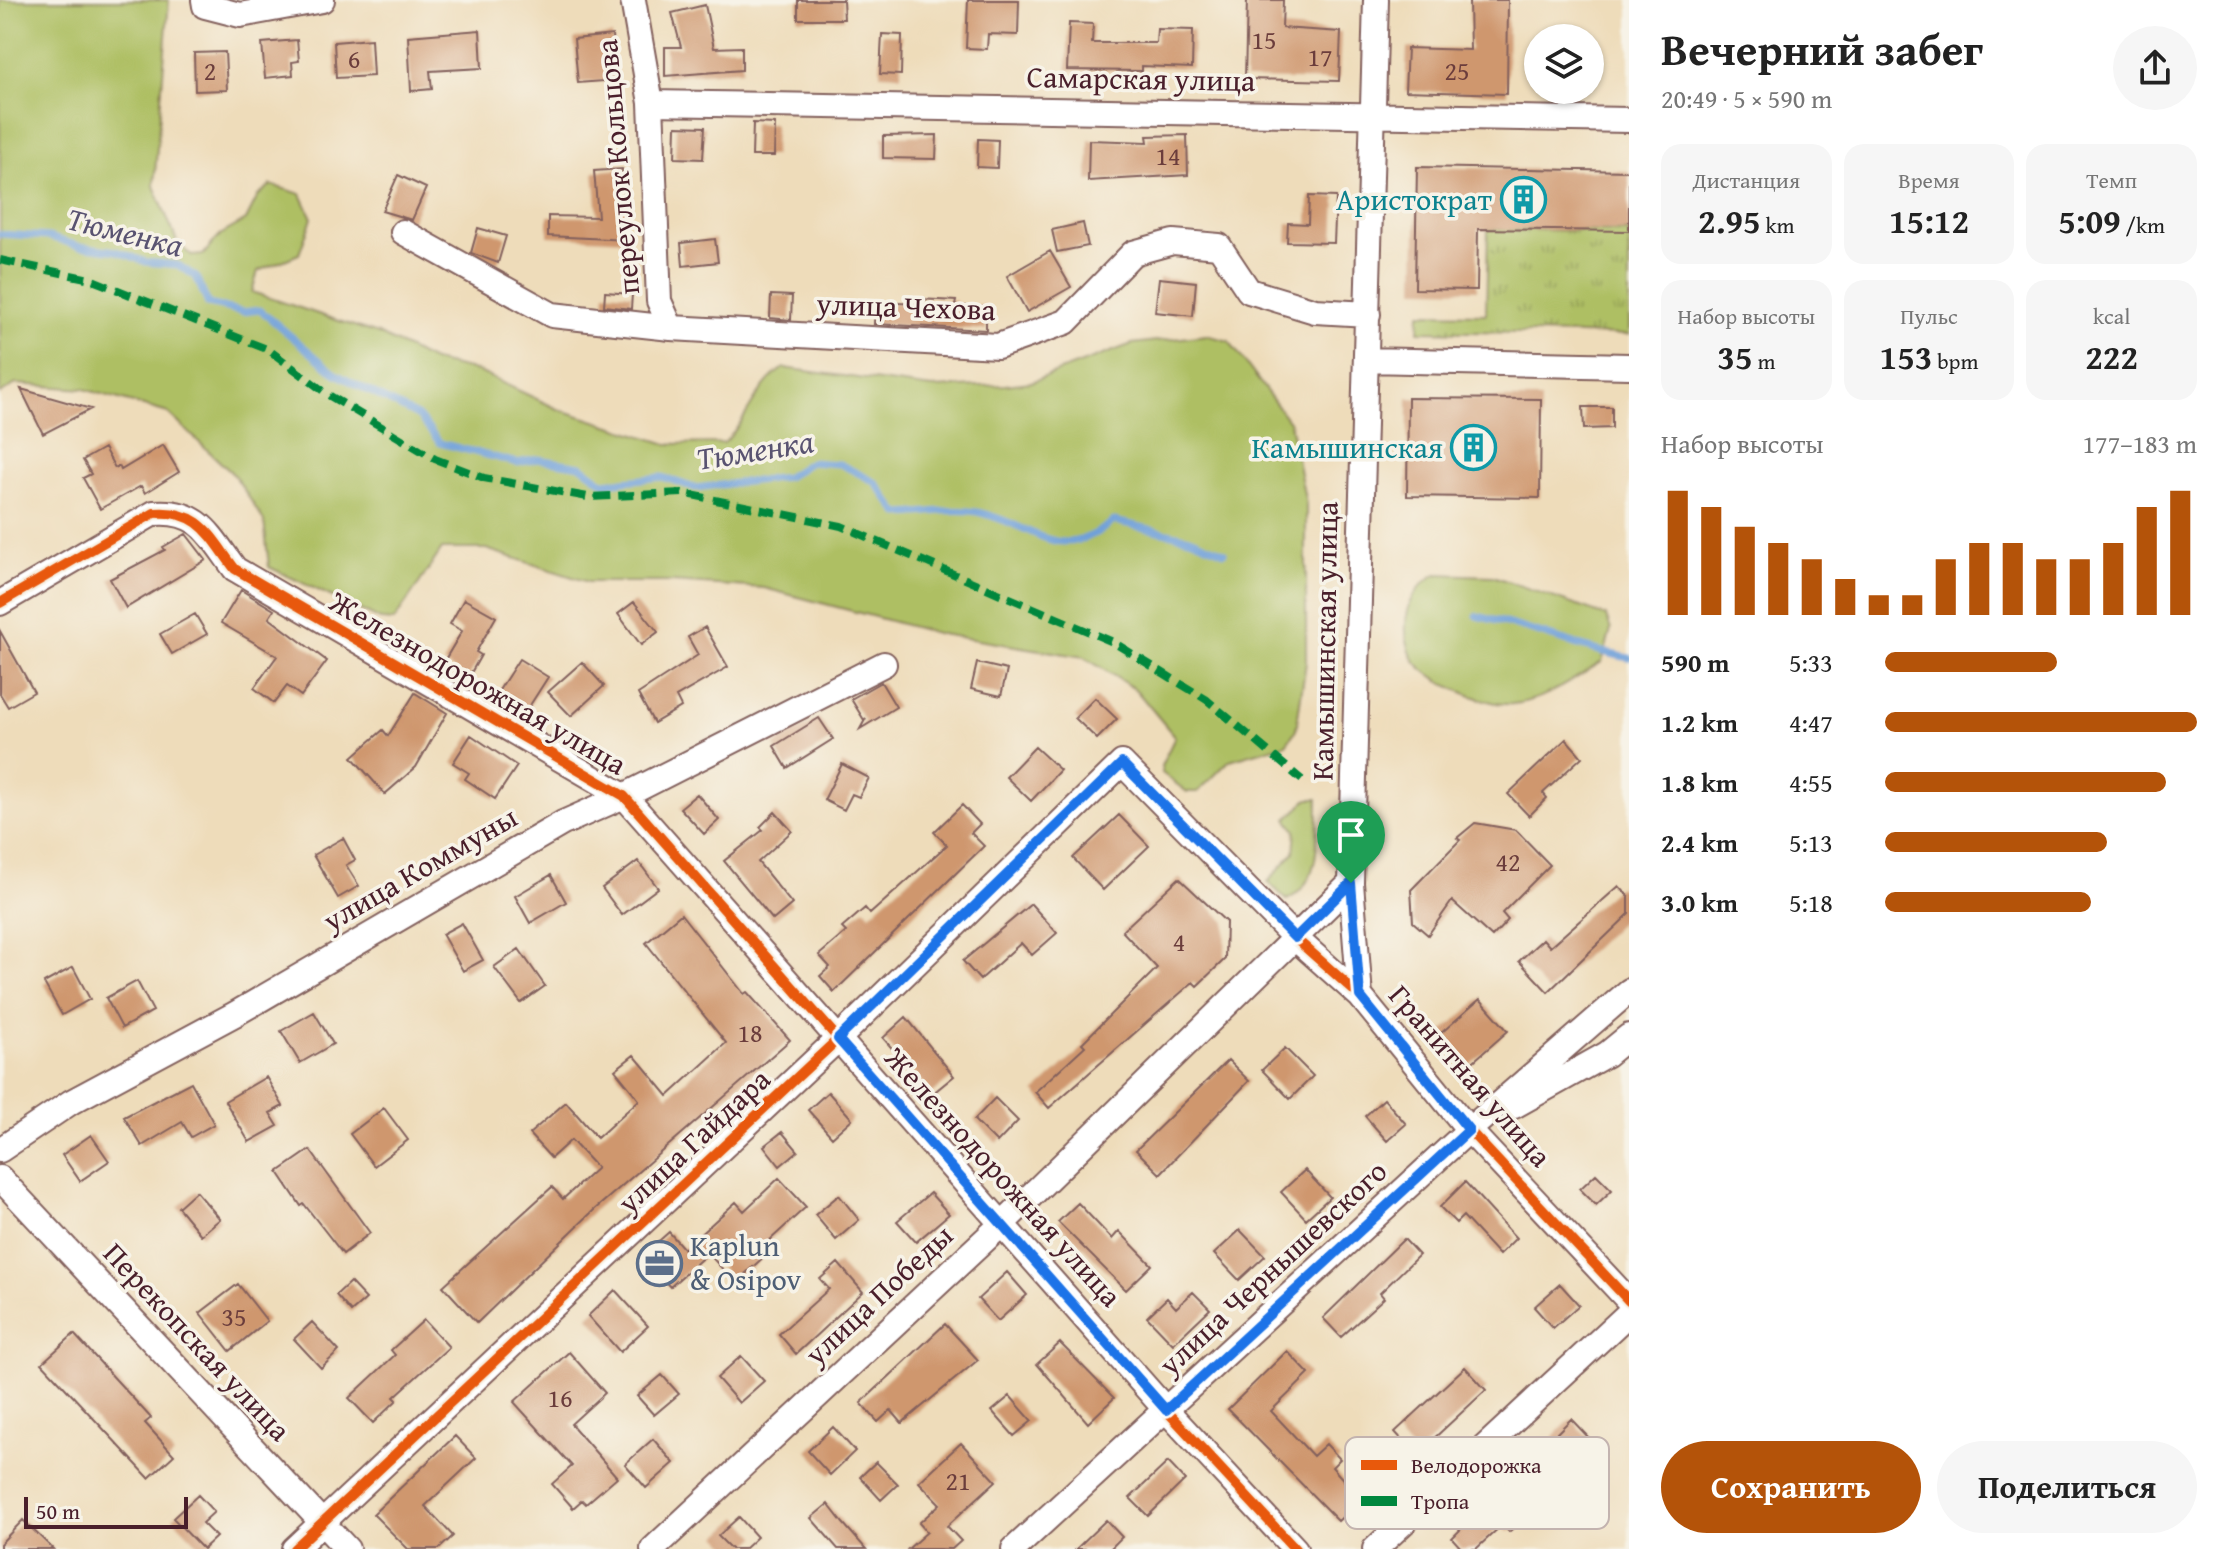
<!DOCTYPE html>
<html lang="ru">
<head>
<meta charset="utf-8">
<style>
	:root { --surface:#fff; --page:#f6f6f6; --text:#222; --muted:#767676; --accent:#b45309 }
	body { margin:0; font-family:"Gentium Book Plus",serif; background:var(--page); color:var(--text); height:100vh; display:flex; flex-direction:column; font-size:30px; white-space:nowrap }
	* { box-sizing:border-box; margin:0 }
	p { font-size:26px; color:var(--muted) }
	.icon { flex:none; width:44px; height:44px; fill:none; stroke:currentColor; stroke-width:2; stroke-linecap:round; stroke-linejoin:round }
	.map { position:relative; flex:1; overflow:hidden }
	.sheet { display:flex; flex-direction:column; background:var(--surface); width:600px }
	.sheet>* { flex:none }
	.tools { position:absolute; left:1524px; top:24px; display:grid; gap:16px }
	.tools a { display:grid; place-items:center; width:80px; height:80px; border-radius:50%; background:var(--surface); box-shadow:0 2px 6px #0004; font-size:40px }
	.scale { position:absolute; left:24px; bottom:20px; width:164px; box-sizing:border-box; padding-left:8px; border:4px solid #4a1f2b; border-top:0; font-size:22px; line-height:28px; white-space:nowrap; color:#4a1f2b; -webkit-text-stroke:6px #f7f3e8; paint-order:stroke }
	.pin { position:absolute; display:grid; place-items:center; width:68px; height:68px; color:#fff; margin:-82px -34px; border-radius:50% 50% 50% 0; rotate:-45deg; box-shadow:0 0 8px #0007 }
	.pin .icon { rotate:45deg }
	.round { display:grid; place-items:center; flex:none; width:84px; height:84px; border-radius:42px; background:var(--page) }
	.overview { display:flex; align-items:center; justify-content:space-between; height:136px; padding:0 32px }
	h1 { font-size:44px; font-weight:800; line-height:60px }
	.figures { display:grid; grid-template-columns:repeat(3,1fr); gap:12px; height:136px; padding:8px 32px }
	.figures div { display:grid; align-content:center; border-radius:20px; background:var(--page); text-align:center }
	.figures b { font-size:34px; font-weight:800 }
	.figures small { font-size:22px; font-weight:400 }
	.figures p { font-size:22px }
	.chart { height:224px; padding:16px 32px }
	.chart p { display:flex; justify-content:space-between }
	.chart svg { width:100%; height:144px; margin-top:8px; stroke:var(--accent); stroke-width:6 }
	.primary-button { display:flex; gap:16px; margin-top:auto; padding:16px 32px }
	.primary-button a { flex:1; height:92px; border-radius:48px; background:var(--accent); color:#fff; font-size:32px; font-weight:800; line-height:92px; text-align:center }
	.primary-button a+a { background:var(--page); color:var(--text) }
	ul { padding:0 32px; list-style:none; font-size:26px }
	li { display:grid; grid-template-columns:128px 96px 1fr; align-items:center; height:60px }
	li i { height:20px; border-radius:10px; background:var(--accent) }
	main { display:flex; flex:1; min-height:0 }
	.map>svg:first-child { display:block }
</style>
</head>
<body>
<main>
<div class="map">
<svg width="1629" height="1549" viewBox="0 0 1629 1549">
	<defs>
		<pattern id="park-tufts" width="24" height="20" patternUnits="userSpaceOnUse" patternTransform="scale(2)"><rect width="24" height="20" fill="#aebf63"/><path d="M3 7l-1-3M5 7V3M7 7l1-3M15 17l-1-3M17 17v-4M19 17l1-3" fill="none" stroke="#909b52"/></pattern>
	</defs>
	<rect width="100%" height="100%" fill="#f7f3e8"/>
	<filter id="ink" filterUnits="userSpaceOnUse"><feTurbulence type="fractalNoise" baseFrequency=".0125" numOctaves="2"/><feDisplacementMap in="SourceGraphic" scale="16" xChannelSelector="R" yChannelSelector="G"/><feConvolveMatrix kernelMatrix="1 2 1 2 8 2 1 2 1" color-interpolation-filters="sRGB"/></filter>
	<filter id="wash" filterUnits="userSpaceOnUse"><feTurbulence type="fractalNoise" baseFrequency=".006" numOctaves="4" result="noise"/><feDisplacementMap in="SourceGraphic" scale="32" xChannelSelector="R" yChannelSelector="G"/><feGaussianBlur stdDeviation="1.8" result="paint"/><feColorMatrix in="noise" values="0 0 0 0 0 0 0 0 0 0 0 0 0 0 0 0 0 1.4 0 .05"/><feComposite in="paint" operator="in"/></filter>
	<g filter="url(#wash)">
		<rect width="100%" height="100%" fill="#eedcba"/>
		<!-- grass -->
		<path fill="#aebf63" stroke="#7c6f47" stroke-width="2" d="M0,0H169L154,186L178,244L192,256L203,255L220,235L246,220L258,196L271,185L301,194L312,218L299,254L258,271L252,292L378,334L433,361L477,371L558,409L667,444L724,443C748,421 756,384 784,368L932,388L1005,385L1031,382L1132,344L1206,335L1229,341L1290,423L1306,504V662L1296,730L1286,744L1230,760L1198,792H1187L1162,773L1161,766L1175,737L1136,690L1084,657L940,634L764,588L671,582H588L486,549H442L394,621L381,620L269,567L264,521L235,476L168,413L84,389L16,384L0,394Z
			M1436,574L1493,576L1606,616L1611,630L1602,662C1575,678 1545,701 1513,704C1488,707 1421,679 1411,654C1399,623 1408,591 1436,574Z
			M1308,799H1318C1317,835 1323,882 1287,900L1268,882L1294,852L1296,830L1287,819Z"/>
		<!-- park -->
		<path fill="url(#park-tufts)" stroke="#7c6f47" stroke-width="2" d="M1488,229L1629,232V335L1419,331L1420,313L1486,314Z"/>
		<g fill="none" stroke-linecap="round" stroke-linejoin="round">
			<!-- stream -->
			<path stroke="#6fa0d9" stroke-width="7" d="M0,234L49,237L79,246L117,251L146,262L178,265L196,277L208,304L243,312L260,310L336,374L419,417L440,443L517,463L538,459L581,466L604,483L662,477L695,488L787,477L810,462L840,464L875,482L899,514C924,514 957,507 981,513C1039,527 1057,566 1114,521L1190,538L1224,552
				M1477,616C1529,627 1577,648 1629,658"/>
		</g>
		<g id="blocks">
			<!-- building -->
			<path fill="#cf976e" d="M798,0H843L844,19H798Z
				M968,0H1019L1018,35L988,34L987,49L966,48Z
				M1247,0H1283L1282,28L1341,32L1339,81L1245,79Z
				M1469,0H1508L1507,94L1405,91L1407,48L1470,50Z
				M705,5L714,48L742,47V70L665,76V47H681L672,13Z
				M1069,23L1093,24L1092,43H1156L1157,29L1193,30L1192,68L1142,66V71L1067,70Z
				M480,30L482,68L430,71L432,89L411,91L408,36Z
				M882,34L902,35L901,75L880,74Z
				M612,35L616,80L578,83L574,39Z
				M371,39L373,76L336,78L334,42Z
				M297,40L299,61L292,62L293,75L265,78L262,43Z
				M225,52L227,90L195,91L194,53Z
				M753,123L775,124L774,156H752Z
				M676,126L705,127L703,159L675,158Z
				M937,135L936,159L883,158V136Z
				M1187,135L1188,175L1088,181L1089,140L1148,142L1147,136Z
				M978,139L998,140L997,168L977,167Z
				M1417,167L1629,171V231L1478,229L1477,290L1415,289Z
				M622,169L628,240L548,236V216L598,217L594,171Z
				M398,175L426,188L412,220L382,211Z
				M1309,196L1336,197L1334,243L1287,242L1288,223L1308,224Z
				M1083,223L1088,246L1057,252L1052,230Z
				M478,228L506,236L498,263L471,253Z
				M715,239L718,262L683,266L681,243Z
				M1050,251L1071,287L1027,312L1007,276Z
				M1159,278L1196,282L1193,316L1155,312Z
				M605,292L632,294L631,309L604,306Z
				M771,295L792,296L791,320L770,318Z
				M919,299L956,301L955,306H986V330L874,324L875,302L919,304Z
				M21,389L91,409L43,434Z
				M1408,398L1541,399L1540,498L1407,496Z
				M1583,407H1612V428L1584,429Z
				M163,445L179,472L145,493L141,486L100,509L83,478L91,474L83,460L104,448L115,468L119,466L121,470Z
				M186,534L206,560L126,608L110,579L165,550L163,547Z
				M241,590L274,610L269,618L327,661L301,696L287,686L274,703L254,688L277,656L221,623Z
				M464,599L496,617L476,652L481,655L468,678L443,663L462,631L450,624Z
				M634,602L658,632L641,645L618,614Z
				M195,614L207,634L172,654L160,634Z
				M705,627L728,667L676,697L681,707L654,723L638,694L698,655L688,637Z
				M0,631L34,692L8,707L0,694Z
				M519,659L548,677L525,713L496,695Z
				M582,662L604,686L571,716L548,692Z
				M977,663L1007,670L1001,696L971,689Z
				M881,682L896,707L860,729L866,718L864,720L851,699Z
				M415,693L447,713L416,767L385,794L352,757L383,730L388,736Z
				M1095,698L1117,719L1097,739L1075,718Z
				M819,718L833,739L787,768L774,746Z
				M471,735L517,766L495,799L465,779L469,773L453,763Z
				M1566,739L1582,757L1543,793L1547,798L1529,816L1508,794Z
				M1035,747L1060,770L1031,801L1006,777Z
				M842,764L869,778L859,797L852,794L844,810L824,800Z
				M697,794L719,820L704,834L680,808Z
				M962,805L980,824L971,833L984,846L834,992L820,976L830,967L819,955L846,932L842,928L865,908L870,914L947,845L934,832Z
				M775,812L792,831L758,862L792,904L773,920L724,861L763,830L760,827Z
				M1119,815L1149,846L1103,890L1073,858Z
				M1475,823L1516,830L1550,865L1502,913L1508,920L1492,937L1452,901L1428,935L1413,922L1411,890L1460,840L1457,838Z
				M343,838L355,860L346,865L359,886L338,898L313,855Z
				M638,861L658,888L622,915L602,888Z
				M551,875L566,902L530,923L515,896Z
				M1179,878L1226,922L1225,959L1197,986L1193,982L1049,1108L1035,1092L1085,1046L1082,1043L1157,968L1122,931Z
				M1619,886L1629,897V914L1548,992L1519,961L1543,939L1550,947Z
				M1031,904L1057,933L1032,955L1021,943L980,980L963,961Z
				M681,914L744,994L747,992L790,1040L594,1210L477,1323L443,1286L552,1187L563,1199L597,1168L571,1140L551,1158L529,1134L566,1102L597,1138L639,1100L615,1070L634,1055L668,1096L726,1043L646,943Z
				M462,923L483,960L463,971L442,934Z
				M519,949L545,986L521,1003L494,967Z
				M73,967L90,999L62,1015L44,983Z
				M137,981L153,1011L122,1028L106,998Z
				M1480,999L1508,1031L1468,1066L1440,1034Z
				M314,1012L333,1044L300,1063L281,1031Z
				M906,1017L954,1076L932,1094L883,1038Z
				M1285,1048L1313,1076L1290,1099L1262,1070Z
				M1228,1060L1249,1081L1160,1174L1136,1150Z
				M266,1077L283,1106L270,1113L278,1126L249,1142L225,1101Z
				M191,1082L214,1124L191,1137L182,1122L142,1146L124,1117Z
				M828,1092L852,1119L832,1137L808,1110Z
				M995,1098L1018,1121L997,1143L974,1120Z
				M1384,1099L1406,1124L1387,1141L1365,1116Z
				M384,1108L408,1140L374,1166L350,1134Z
				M782,1132L798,1151L780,1166L764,1146Z
				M91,1135L109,1161L80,1181L62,1155Z
				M310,1150L370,1233L343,1254L304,1204L301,1206L278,1172Z
				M1305,1170L1330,1197L1306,1219L1281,1192Z
				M1596,1174L1612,1190L1596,1205L1580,1189Z
				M779,1178L806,1207L770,1240L776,1246L735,1283L708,1253L670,1287L642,1256L669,1232L684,1249L736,1202L744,1211Z
				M1465,1182L1516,1238L1499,1255L1463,1216L1456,1223L1440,1207Z
				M196,1191L220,1219L201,1235L178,1207Z
				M930,1193L949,1214L916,1242L897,1221Z
				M839,1195L859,1220L836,1240L815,1215Z
				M1078,1203L1112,1239L1119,1231L1152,1265L1126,1290L1058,1222Z
				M1240,1230L1265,1256L1239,1280L1214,1254Z
				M1404,1239L1419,1255L1380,1293L1384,1298L1341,1337L1323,1318Z
				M838,1263L863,1292L796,1354L779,1334L829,1289L820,1279Z
				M1007,1272L1027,1295L998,1321L978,1299Z
				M350,1282L366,1299L351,1312L336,1295Z
				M238,1284L267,1321L230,1351L200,1313Z
				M1560,1284L1579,1305L1553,1328L1534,1307Z
				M615,1290L648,1326L620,1352L588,1316Z
				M1193,1292L1210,1309L1173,1344L1147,1317L1167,1298L1176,1308Z
				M424,1320L449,1347L394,1397L397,1400L373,1423L349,1398L395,1355L391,1350Z
				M312,1322L339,1351L321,1368L294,1339Z
				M945,1324L978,1360L902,1423L891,1410L878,1422L861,1403Z
				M74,1334L151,1418L145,1423L174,1455L149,1478L42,1363Z
				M1060,1343L1114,1398L1088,1423L1037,1364Z
				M1287,1351L1309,1374L1271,1411L1313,1456L1326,1444L1340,1459L1332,1467L1361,1500L1338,1521L1228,1409Z
				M569,1352L605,1393L571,1424L617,1477L586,1504L582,1500L573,1508L552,1484L572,1466L514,1402Z
				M741,1356L764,1381L739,1403L717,1378Z
				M1465,1367L1486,1390L1416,1455L1395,1432Z
				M662,1375L679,1394L654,1415L637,1396Z
				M1010,1396L1032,1421L1014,1436L992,1411Z
				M1571,1419L1591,1440L1522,1510L1527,1516L1509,1532L1502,1525L1476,1549H1462L1452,1538Z
				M833,1427L855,1451L830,1475L808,1451Z
				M455,1436L476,1458L425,1506L453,1536L439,1549H408L373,1514Z
				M653,1439L674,1463L646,1488L625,1464Z
				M961,1443L996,1481L947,1526L961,1541L952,1549H908L927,1532L919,1523L940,1504L919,1482Z
				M876,1462L898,1484L881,1500L860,1477Z
				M1168,1462L1185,1480L1148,1516L1130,1498Z
				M198,1495L214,1512L202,1523L216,1537L203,1549L173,1518Z
				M828,1504L843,1523L866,1549H838L811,1518Z
				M739,1517L757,1537L744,1549H731L718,1536Z
				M23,1520L53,1549H0V1544Z
				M1106,1520L1122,1537L1110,1549H1076Z"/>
		</g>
	</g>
	<g filter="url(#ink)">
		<use href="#blocks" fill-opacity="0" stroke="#83615d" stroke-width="2"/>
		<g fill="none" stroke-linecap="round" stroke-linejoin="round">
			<defs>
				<path id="minor" d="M204,0L205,6L240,15L322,0
					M633,0L651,103L659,301L671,328
					M651,103L1629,120
					M403,232L552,315L671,328L998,346L1066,322L1133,253L1173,242L1219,246L1249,291L1315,311L1368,314
					M1366,360L1629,366
					M0,603L154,513C200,509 210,536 235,569L624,796L1166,1410L1295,1549
					M1360,996L1351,883L1376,0
					M1514,1106L1607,1054L1629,1036
					M0,1150L71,1102L235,1014L563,823L624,796L884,664
					M0,1178L347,1549
					M294,1549L838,1039L1122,763L1295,938L1360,996L1469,1130L1629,1301
					M653,1549L1003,1223L1351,883
					M1014,1549L1469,1130L1629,991
					M1375,1549L1629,1313"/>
			</defs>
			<!-- minor casing -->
			<use href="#minor" stroke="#83615d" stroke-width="28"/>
			<!-- minor -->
			<use href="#minor" stroke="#fff" stroke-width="24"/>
			<!-- quiet -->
			<path stroke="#00873e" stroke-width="8" stroke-dasharray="16 8" stroke-linecap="butt" d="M0,260L90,279L269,350L330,396L435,459L484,478L588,497L682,493L841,526L1113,642L1207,700L1302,780"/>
			<defs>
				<path id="cycleway" d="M0,603L154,513C200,509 210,536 235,569L624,796L1166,1410L1295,1549
					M294,1549L838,1039L1122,763L1295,938L1360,996L1469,1130L1629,1301"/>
			</defs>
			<!-- cycleway casing -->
			<use href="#cycleway" stroke="#f7f3e8" stroke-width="15"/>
			<!-- cycleway -->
			<use href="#cycleway" stroke="#e8590c" stroke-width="10"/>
		</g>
	</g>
	<g fill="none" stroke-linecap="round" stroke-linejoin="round" filter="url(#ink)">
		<defs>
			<path id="route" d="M1122,763L1295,938L1351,883L1360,996L1469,1130L1166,1410L838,1039Z"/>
		</defs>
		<!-- route casing -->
		<use href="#route" stroke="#fff" stroke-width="16"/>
		<!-- route -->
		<use href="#route" stroke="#1a73e8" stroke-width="10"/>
	</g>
	<!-- icons -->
	<defs>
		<symbol id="building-ring" viewBox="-11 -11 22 22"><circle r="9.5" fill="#f7f3e8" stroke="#0f9aa8" stroke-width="1.5"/><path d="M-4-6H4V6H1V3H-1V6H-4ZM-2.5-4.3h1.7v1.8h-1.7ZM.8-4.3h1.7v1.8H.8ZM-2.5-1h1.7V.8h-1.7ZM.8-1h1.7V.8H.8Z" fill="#0f9aa8"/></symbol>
		<symbol id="office-ring" viewBox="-11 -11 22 22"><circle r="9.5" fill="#f7f3e8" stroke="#5c6f8a" stroke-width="1.5"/><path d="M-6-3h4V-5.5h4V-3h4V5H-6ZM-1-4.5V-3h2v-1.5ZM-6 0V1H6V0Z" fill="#5c6f8a"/></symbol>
	</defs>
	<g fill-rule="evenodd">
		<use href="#building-ring" x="1498" y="174" width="51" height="51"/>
		<use href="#building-ring" x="1448" y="422" width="51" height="51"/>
		<use href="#office-ring" x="634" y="1238" width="51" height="51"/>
	</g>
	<g text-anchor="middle" stroke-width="7" stroke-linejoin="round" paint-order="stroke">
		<!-- number labels -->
		<g font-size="26" fill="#6b3d3c">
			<text x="1264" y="49">15</text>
			<text x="1320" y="66">17</text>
			<text x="354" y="68">6</text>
			<text x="210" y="80">2</text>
			<text x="1457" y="80">25</text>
			<text x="1168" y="165">14</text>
			<text x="1508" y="871">42</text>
			<text x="1179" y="951">4</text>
			<text x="750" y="1042">18</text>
			<text x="234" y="1326">35</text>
			<text x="560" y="1407">16</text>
			<text x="958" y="1490">21</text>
		</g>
		<!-- street labels -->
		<g font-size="30" fill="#4a1f2b" stroke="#f7f3e8">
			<text transform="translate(1141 79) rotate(1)" y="10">Самарская улица</text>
			<text transform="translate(618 167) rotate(-95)" y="10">переулок Кольцова</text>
			<text transform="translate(906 307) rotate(2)" y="10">улица Чехова</text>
			<text transform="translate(1325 641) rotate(-89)" y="10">Камышинская улица</text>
			<text transform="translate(478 683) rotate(30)" y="10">Железнодорожная улица</text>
			<text transform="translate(420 869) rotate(-30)" y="10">улица Коммуны</text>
			<text transform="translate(1470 1076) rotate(49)" y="10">Гранитная улица</text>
			<text transform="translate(694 1141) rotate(-43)" y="10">улица Гайдара</text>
			<text transform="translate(1003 1177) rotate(48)" y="10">Железнодорожная улица</text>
			<text transform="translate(1273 1268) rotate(-43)" y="10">улица Чернышевского</text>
			<text transform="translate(879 1295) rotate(-43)" y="10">улица Победы</text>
			<text transform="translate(197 1342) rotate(47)" y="10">Перекопская улица</text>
		</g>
		<!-- culture labels -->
		<g font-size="30" fill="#0d838f" stroke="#f7f3e8" text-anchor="end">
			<text x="1492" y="210">Аристократ</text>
			<text x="1443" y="458">Камышинская</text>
		</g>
		<!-- service labels -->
		<g font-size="30" fill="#4e5e75" stroke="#f7f3e8" text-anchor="start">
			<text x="690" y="1256">Kaplun<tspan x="690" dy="34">&amp; Osipov</tspan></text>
		</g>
		<!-- water labels -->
		<g font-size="32" font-style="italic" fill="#595371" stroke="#f7f3e8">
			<text transform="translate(125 232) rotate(14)" y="11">Тюменка</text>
			<text transform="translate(755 450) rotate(-9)" y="11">Тюменка</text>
		</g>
	</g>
	<!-- legend -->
	<rect x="1345" y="1437" width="264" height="92" rx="12" fill="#f7f3e8" stroke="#c3b3af" stroke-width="2"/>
	<rect x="1361" y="1460" width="36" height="10" fill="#e8590c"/>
	<rect x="1361" y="1496" width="36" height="10" fill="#00873e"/>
	<g font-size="22" fill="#4a1f2b">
		<text x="1411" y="1473">Велодорожка</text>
		<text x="1411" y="1509">Тропа</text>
	</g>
</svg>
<div class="tools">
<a><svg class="icon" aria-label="layers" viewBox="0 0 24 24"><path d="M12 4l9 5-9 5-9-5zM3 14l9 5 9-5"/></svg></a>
</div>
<div class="scale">50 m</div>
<div class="pin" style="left:1351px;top:883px;background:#1e9e55"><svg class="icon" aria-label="arrive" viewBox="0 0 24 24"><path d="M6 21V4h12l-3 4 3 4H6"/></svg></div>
</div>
<section class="sheet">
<div class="overview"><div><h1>Вечерний забег</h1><p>20:49 · 5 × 590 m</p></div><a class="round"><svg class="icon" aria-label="share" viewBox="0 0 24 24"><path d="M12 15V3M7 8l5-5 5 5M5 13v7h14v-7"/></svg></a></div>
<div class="figures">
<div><p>Дистанция</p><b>2.95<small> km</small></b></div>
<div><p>Время</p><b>15:12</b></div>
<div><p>Темп</p><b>5:09<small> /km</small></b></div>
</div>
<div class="figures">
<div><p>Набор высоты</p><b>35<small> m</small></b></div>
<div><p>Пульс</p><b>153<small> bpm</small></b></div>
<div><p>kcal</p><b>222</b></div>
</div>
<div class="chart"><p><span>Набор высоты</span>177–183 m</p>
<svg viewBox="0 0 160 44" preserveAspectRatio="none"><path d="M5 44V6M15 44V11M25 44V17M35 44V22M45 44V27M55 44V33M65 44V38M75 44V38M85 44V27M95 44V22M105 44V22M115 44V27M125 44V27M135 44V22M145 44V11M155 44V6"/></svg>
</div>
<ul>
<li><b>590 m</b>5:33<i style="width:55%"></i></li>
<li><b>1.2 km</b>4:47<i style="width:100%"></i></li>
<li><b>1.8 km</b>4:55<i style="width:90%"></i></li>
<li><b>2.4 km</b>5:13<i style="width:71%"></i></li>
<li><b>3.0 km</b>5:18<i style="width:66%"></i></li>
</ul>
<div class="primary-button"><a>Сохранить</a><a>Поделиться</a></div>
</section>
</main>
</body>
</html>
